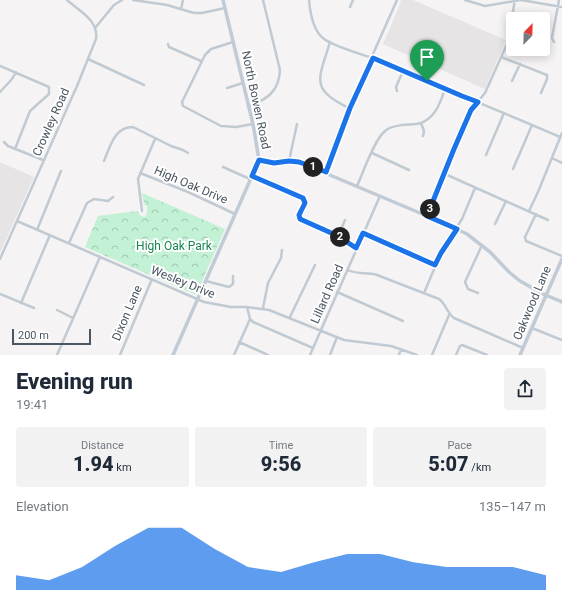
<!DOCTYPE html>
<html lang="en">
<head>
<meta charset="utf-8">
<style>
	:root { --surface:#fff; --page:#f2f2f3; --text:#1f2937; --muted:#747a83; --accent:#1a73e8 }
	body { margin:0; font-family:Roboto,sans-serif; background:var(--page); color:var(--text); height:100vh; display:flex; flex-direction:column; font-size:15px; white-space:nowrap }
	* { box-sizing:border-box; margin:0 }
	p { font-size:13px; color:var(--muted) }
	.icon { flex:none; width:22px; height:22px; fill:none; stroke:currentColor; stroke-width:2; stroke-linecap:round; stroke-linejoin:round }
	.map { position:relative; height:355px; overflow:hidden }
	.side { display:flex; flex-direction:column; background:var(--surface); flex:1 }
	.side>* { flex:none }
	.needle { width:26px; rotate:23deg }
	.tools { position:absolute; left:506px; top:12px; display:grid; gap:8px }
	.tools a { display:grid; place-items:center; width:44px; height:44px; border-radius:4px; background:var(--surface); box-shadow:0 2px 10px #0003; font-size:20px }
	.scale { position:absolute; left:12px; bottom:10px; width:79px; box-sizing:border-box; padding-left:4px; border:2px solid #4a5661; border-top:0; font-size:11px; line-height:14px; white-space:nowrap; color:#4a5661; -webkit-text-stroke:3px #fff; paint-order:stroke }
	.pin { position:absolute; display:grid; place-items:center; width:34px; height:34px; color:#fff; margin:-41px -17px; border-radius:50% 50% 50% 0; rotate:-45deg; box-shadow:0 0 4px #0007 }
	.pin .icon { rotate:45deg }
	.km { position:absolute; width:20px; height:20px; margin:-10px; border-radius:50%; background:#222; color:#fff; font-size:11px; line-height:20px; text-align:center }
	.round { display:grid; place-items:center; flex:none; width:42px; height:42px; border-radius:4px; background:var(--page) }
	.summary { display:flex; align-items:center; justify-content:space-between; height:68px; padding:0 16px }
	h1 { font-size:22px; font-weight:800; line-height:30px }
	.metrics { display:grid; grid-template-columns:repeat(3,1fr); gap:6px; height:68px; padding:4px 16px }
	.metrics div { display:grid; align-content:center; border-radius:4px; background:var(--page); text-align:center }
	.metrics b { font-size:20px; font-weight:800 }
	.metrics small { font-size:11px; font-weight:400 }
	.metrics p { font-size:11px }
	.chart { height:112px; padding:8px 16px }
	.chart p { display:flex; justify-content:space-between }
	.chart svg { width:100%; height:72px; margin-top:4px; fill:var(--accent); opacity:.7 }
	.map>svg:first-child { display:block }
</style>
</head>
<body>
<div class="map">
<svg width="562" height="355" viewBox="0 0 562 355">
	<defs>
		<pattern id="forest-crowns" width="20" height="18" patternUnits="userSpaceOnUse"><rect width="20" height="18" fill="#c3f1d5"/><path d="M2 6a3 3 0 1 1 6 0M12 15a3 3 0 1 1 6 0" fill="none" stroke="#a0c6b0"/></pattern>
	</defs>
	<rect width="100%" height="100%" fill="#f5f3f3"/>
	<!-- education -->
	<path fill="#e6e4e5" d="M401,0H413L506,40L485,89L383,44L398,9Z
		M0,162L34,177L0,253Z"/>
	<!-- forest -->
	<path fill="url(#forest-crowns)" d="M142,193L225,229L196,295L85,247L98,216L137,211L141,216L145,217L147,213V206L144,204Z"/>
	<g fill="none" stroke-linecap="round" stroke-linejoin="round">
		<!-- street -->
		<path stroke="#c1cad2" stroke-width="2.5" d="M133,0L167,5L194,13H202L225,8
			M309,0C310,12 313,31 324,39C337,48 365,55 381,61C440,87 500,111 560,137
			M465,0L485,6L521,0L562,7
			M350,7L353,0
			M181,9L183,0
			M95,28L114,5L122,0
			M233,42L211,49L205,55L182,102L183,106L221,126L236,127L253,124
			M330,42C319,79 309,89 349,108
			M554,42L552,38L559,0
			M168,44L169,47L201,61
			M501,57L547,75V79L541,93
			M88,59L144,85
			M0,66L49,87V94L30,111L15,149
			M512,81L520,64
			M227,88L243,83
			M397,91L396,87L403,71
			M0,92L12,79L16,72
			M248,107C267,99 279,92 280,70L263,0
			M421,123L424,131L423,136
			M4,142L8,146L43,160
			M372,153L409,170
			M486,155L504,113
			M552,158L562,163
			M104,161C110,147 114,127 133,127L171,146L183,150L188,153
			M289,161L297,124
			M223,167L250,179
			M513,169L532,125
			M140,173L188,192L235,214
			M326,173L349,108L397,0
			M445,174L548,220
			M252,176L303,198L305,203L299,215L300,219L338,236L356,248
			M357,186C363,173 374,140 385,131C389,127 396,126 402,125C408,124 415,125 421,123C436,117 440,103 445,89
			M142,211L138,179L155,139
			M529,211L538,192L562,133
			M536,214L525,237L526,241L562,256
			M427,216L471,110L485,93L507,44L515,0
			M17,221L204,302L231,307H247L269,310L344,340L391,346L417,355
			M495,224L506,201
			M37,230L61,171
			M363,233L435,265
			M338,236L345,220
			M69,243L87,203L94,199L108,201L113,197
			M0,259L77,86L96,39C99,20 78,10 67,0
			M348,270C358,275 366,272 377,275L439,299C446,304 447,313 454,318L523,348
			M206,281L229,287L233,284V276
			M337,292L403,321
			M424,293L441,253L462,219L475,188
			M478,293L468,289L465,282L482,245
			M0,294L34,308
			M21,303L50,235
			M247,307L250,319L253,322L313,348
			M263,308L268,283L281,258L282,250
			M57,310L73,318
			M290,317L315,265
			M532,328L562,340
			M239,342L268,355
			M57,355L100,257
			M120,355L152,279
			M234,355L250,319
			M310,355L380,196
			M330,355L337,337
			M399,355L401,349
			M432,355L449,315
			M456,355L460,346L462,345L487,355"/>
		<!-- secondary -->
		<path stroke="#c1cbd6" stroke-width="3.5" d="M259,160C272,163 285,161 299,162L446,224L467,234L490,252L509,272L520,281L543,294L562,302
			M173,355L259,160L253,124L223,0
			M520,355L562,259"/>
	</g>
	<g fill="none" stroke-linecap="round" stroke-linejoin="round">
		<defs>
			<path id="route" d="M373,58L462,96L478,102L471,110L454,149L427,216L457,229L441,253L435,265L363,233L356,248L338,236L300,219L299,215L305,203L303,198L252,176L259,160L274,163L289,161L299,162L326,172L350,108Z"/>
		</defs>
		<!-- route casing -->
		<use href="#route" stroke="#fff" stroke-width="8"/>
		<!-- route -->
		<use href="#route" stroke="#1a73e8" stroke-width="5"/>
	</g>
	<g text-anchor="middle" stroke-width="4" stroke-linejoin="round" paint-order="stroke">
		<!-- street labels -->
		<g font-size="12" fill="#4a5661" stroke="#fff">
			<text transform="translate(256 100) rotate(78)" y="4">North Bowen Road</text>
			<text transform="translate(51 122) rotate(-66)" y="4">Crowley Road</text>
			<text transform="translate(191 185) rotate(23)" y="4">High Oak Drive</text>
			<text transform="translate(183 282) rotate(22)" y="4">Wesley Drive</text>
			<text transform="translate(327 294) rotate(-66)" y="4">Lillard Road</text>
			<text transform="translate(532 303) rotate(-67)" y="4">Oakwood Lane</text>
			<text transform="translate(127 313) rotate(-67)" y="4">Dixon Lane</text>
		</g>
		<!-- park labels -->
		<g font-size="12" fill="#17864f" stroke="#fff">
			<text x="174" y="250">High Oak Park</text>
		</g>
	</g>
</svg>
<div class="tools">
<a><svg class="needle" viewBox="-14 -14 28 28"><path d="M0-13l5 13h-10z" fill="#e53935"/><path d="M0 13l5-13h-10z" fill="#747a83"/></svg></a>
</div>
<div class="scale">200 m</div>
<div class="pin" style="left:427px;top:81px;background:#1e9e55"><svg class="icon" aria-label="arrive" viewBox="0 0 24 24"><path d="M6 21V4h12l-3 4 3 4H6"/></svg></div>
<b class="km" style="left:313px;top:167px">1</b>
<b class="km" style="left:340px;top:237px">2</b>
<b class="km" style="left:430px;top:209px">3</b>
</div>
<section class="side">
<div class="summary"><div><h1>Evening run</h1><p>19:41</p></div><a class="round"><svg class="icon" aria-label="share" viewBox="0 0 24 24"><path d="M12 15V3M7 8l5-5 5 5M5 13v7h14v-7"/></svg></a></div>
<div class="metrics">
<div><p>Distance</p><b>1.94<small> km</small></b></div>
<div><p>Time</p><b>9:56</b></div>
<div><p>Pace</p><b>5:07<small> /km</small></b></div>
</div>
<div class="chart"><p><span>Elevation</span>135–147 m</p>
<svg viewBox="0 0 160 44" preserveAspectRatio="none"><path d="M0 44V35L10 38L20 30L30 17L40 6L50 6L60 19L70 30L80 33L90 27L100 22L110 22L120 27L130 30L140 30L150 30L160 35V44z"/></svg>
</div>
</section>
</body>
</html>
